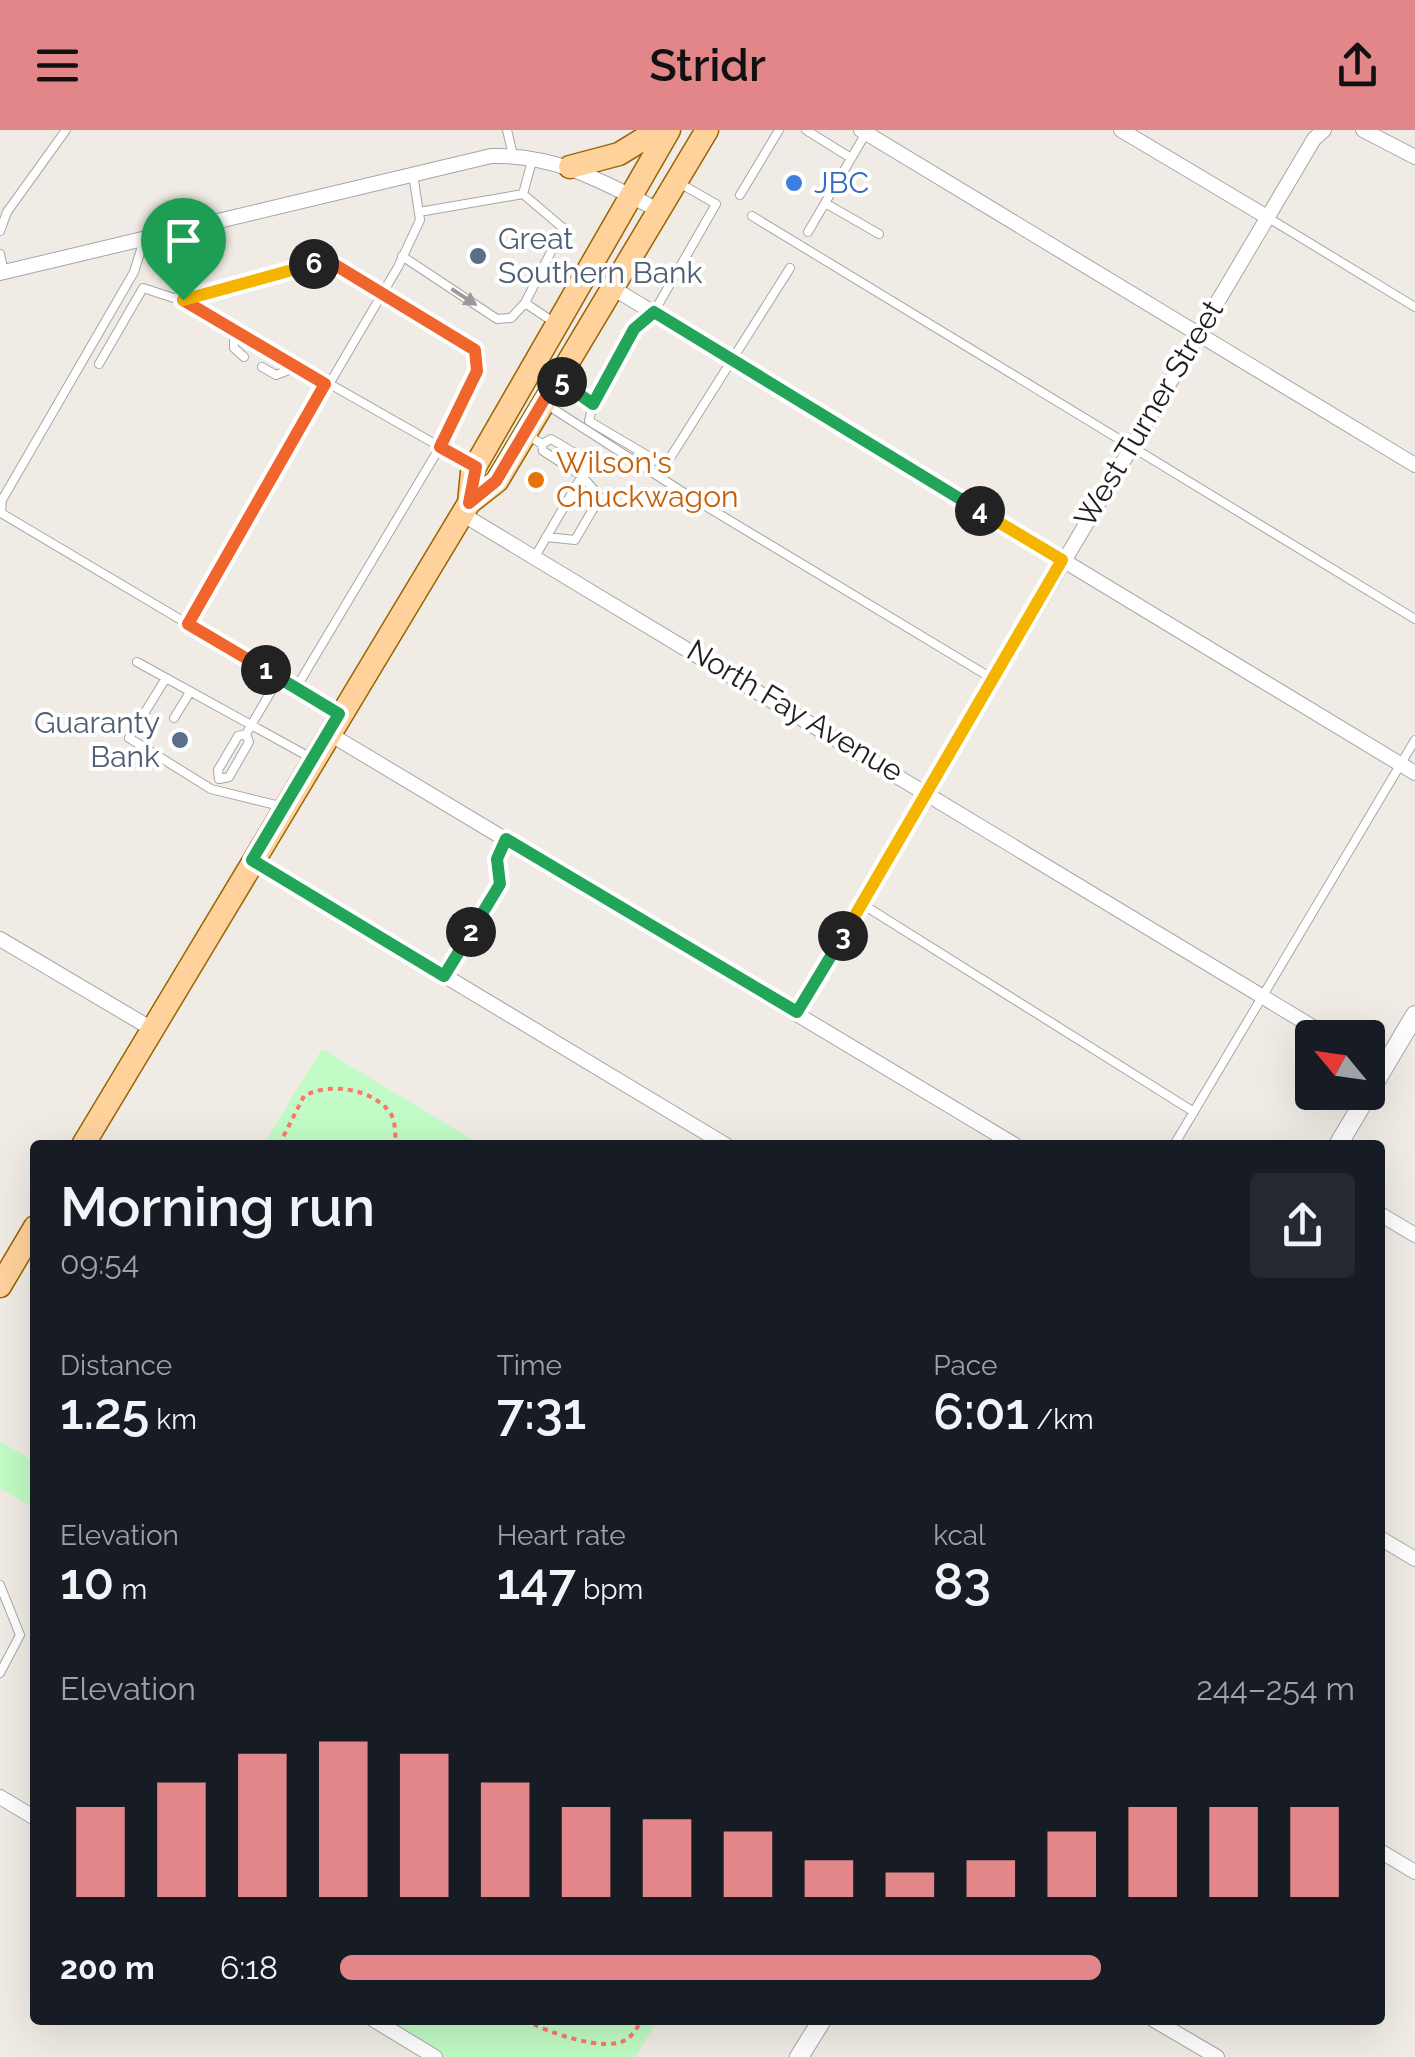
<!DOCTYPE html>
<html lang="en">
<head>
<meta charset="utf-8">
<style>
	:root { --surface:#171b24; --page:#242831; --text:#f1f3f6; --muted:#9ea1a6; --accent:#e28689 }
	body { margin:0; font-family:Raleway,sans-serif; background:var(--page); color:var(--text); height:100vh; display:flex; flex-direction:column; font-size:38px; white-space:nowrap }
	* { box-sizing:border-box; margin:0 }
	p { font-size:32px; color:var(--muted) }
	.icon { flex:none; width:55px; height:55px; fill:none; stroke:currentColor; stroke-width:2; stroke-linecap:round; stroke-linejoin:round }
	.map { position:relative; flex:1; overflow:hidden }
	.sheet { position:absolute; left:30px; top:1010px; width:1355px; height:885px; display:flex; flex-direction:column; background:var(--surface); border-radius:10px; box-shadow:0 10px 40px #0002 }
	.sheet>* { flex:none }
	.needle { width:65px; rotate:299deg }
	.buttons { position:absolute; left:1295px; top:890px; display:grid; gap:20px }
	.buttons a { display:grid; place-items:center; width:90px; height:90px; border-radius:10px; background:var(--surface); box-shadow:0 10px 40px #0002; font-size:50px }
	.pin { position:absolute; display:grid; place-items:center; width:85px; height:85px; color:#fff; margin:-102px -42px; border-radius:50% 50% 50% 0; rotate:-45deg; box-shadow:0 0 10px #0007 }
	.pin .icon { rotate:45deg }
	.km { position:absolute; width:50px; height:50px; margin:-25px; border-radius:50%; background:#222; color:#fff; font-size:28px; line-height:50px; text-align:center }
	.round { display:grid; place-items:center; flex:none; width:105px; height:105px; border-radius:10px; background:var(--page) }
	.overview { display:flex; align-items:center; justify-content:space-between; height:170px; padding:0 30px }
	h1 { font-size:55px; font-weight:600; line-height:75px }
	.figures { display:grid; grid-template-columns:repeat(3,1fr); gap:15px; height:170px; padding:10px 30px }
	.figures div { display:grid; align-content:center }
	.figures b { font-size:50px; font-weight:600 }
	.figures small { font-size:28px; font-weight:400 }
	.figures p { font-size:28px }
	.chart { height:280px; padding:20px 30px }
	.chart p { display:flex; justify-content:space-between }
	.chart svg { width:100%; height:180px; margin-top:10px; stroke:var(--accent); stroke-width:6 }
	ul { padding:0 30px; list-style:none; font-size:32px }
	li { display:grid; grid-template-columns:160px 120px 1fr; align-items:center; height:75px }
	li i { height:25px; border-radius:12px; background:var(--accent) }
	header { display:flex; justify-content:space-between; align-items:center; height:130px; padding:0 30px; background:var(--accent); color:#111; font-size:45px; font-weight:600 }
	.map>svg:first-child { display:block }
</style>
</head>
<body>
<header><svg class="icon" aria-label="menu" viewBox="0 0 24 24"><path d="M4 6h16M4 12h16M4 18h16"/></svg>Stridr<svg class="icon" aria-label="share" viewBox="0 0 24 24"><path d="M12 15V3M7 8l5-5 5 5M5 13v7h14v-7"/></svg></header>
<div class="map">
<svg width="1415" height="1927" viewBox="0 0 1415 1927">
	<rect width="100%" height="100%" fill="#f0ece5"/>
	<!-- park -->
	<path fill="#c1fbc5" d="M322,919L481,1015H263Z
		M0,1311L35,1332V1379L0,1358Z
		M384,1890H658L635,1927H446Z"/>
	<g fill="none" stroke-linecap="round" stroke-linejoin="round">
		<defs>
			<path id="service" d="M507,0L513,25
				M806,0L851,28
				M533,27L523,64L563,98L525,173L555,193
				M740,65L779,0
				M825,73L879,104
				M419,82L523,64
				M752,86L1415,489
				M1267,87L1415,177
				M0,101L7,82L66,0
				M808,102L866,3
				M144,110L134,142L2,370L1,383L188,494L398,137L420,90L413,44
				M0,124L4,142
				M402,126L497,189L511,188L525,173
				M184,171L472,335
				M234,199V218L244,227
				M99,234L143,158L183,171L327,130L475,220L477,241L440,317L296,558
				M262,237L276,245L297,237
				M560,251L593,273L634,199L654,182L716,74L681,54
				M593,273L589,291L665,336L790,138
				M555,280L689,366L993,549
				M529,306L542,314L543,321L582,346L600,367L575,410L546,407
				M536,425L590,332L551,309L542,314
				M188,494L339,584
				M137,532L313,629
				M166,548L129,608L211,659L284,677
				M174,588L190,562
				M246,604L238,606L218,640L219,649L229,647L249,612L246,604L279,548
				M862,774L1194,982
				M444,846L500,754L497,729L506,709
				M1174,1015L1415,610
				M0,1455L20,1505L0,1543"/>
			<path id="minor" d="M861,0L1415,335
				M1121,0L1267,87
				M1363,0L1415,27
				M0,143L491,26C554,24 602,51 656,79
				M611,157L1415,643
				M462,384L1331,908
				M328,603L1015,1015
				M252,730L726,1015
				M0,809L152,899
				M797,882L1314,9L1324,0
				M1368,930L1383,939
				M1380,1084L1415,1105
				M1380,1408L1415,1429
				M0,1667L35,1688
				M1380,1721L1415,1742
				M374,1890L435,1927
				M1154,1890L1217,1927"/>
			<path id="tertiary" d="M1338,1015L1415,885
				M799,1927L822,1890"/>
			<path id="primary" d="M570,37L619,24L658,0
				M469,373L472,342L669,0
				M83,1015L469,373L497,351L707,0
				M0,1156L35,1097"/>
		</defs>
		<!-- service casing -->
		<use href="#service" stroke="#a6a6a6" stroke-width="10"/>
		<!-- minor casing -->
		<use href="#minor" stroke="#a6a6a6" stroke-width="16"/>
		<!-- tertiary casing -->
		<use href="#tertiary" stroke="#a6a6a6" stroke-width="20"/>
		<!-- primary casing -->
		<use href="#primary" stroke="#9b6400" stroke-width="25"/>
		<!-- path -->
		<path stroke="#ff7568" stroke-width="4" stroke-dasharray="5 5" stroke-linecap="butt" d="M279,1015L304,966C329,952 373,958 391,984C396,993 395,1005 396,1015
			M525,1890C544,1901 607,1924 627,1909C633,1905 638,1896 642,1890"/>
		<!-- service -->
		<use href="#service" stroke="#fff" stroke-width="8"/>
		<!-- minor -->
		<use href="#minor" stroke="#fff" stroke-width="14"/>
		<!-- tertiary -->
		<use href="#tertiary" stroke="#fff" stroke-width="18"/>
		<!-- primary -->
		<use href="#primary" stroke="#ffd29c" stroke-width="22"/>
	</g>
	<!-- one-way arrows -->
	<defs><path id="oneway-solid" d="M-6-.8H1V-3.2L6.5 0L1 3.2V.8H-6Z" transform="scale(2.5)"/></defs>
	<use fill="#9a9a9a" href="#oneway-solid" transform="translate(464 167) rotate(33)"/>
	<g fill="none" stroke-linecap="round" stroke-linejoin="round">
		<defs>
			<path id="split-1" d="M183,170L325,254L188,494L266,540"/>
			<path id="split-2" d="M266,540L339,584L252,730L444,846L471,802"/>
			<path id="split-3" d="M471,802L500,754L497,729L506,709L797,882L843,806"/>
			<path id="split-4" d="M843,806L1062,430L980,381"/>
			<path id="split-5" d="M562,252L593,274L634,199L654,182L980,381"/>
			<path id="split-6" d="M314,134L327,130L475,220L477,241L440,317L476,337L469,373L496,351L557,248L562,252"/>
			<path id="split-7" d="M183,170L314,134"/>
		</defs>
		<!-- split-1 casing -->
		<use href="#split-1" stroke="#fff" stroke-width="20"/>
		<!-- split-2 casing -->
		<use href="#split-2" stroke="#fff" stroke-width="20"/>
		<!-- split-3 casing -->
		<use href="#split-3" stroke="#fff" stroke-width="20"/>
		<!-- split-4 casing -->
		<use href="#split-4" stroke="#fff" stroke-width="20"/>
		<!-- split-5 casing -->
		<use href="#split-5" stroke="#fff" stroke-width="20"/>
		<!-- split-6 casing -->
		<use href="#split-6" stroke="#fff" stroke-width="20"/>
		<!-- split-7 casing -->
		<use href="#split-7" stroke="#fff" stroke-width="20"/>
		<!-- split-1 -->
		<use href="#split-1" stroke="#f0652b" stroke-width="12"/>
		<!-- split-2 -->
		<use href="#split-2" stroke="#22a559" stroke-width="12"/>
		<!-- split-3 -->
		<use href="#split-3" stroke="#22a559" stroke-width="12"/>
		<!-- split-4 -->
		<use href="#split-4" stroke="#f5b400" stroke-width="12"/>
		<!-- split-5 -->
		<use href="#split-5" stroke="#22a559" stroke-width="12"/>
		<!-- split-6 -->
		<use href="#split-6" stroke="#f0652b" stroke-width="12"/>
		<!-- split-7 -->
		<use href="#split-7" stroke="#f5b400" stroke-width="12"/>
	</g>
	<!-- markers -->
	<circle fill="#3f7fe0" stroke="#fff" stroke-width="4" cx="794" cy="53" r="10"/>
	<g fill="#5c6f8a" stroke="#fff" stroke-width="4">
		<circle cx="478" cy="126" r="10"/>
		<circle cx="180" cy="610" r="10"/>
	</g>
	<circle fill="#e8710a" stroke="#fff" stroke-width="4" cx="536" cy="350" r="10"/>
	<g text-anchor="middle" stroke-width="8" stroke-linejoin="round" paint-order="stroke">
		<!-- shop labels -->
		<g font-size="30" fill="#366cbe" stroke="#fff" text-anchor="start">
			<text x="814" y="63">JBC</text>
		</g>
		<!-- service labels -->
		<g font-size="30" fill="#4e5e75" stroke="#fff" text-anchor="start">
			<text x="498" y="119">Great<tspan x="498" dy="34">Southern Bank</tspan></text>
			<text x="160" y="603" text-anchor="end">Guaranty<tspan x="160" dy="34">Bank</tspan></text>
		</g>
		<!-- street labels -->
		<g font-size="30" fill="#1f1f1f" stroke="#fff">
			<text transform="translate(1149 284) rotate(-59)" y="10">West Turner Street</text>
			<text transform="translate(795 581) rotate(31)" y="10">North Fay Avenue</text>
		</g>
		<!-- food labels -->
		<g font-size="30" fill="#c56008" stroke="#fff" text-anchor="start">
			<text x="556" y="343">Wilson's<tspan x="556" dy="34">Chuckwagon</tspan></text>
		</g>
	</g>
</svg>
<div class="buttons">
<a><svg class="needle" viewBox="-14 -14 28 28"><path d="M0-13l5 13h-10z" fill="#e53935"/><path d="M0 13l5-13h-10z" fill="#9ea1a6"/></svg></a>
</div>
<div class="pin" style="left:183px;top:170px;background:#1e9e55"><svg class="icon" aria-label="arrive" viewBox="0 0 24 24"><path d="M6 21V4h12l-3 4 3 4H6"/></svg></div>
<b class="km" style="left:266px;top:540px">1</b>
<b class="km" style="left:471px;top:802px">2</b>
<b class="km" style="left:843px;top:806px">3</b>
<b class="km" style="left:980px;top:381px">4</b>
<b class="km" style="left:562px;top:252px">5</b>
<b class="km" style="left:314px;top:134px">6</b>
<section class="sheet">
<div class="overview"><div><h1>Morning run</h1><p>09:54</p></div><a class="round"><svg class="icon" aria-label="share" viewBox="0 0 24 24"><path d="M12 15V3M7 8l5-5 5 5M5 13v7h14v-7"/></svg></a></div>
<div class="figures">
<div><p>Distance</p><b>1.25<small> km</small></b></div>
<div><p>Time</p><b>7:31</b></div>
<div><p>Pace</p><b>6:01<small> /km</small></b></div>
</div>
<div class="figures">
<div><p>Elevation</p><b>10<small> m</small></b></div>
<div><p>Heart rate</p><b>147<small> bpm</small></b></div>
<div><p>kcal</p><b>83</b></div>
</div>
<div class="chart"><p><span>Elevation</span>244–254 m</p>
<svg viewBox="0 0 160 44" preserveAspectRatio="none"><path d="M5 44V22M15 44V16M25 44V9M35 44V6M45 44V9M55 44V16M65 44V22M75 44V25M85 44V28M95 44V35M105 44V38M115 44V35M125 44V28M135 44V22M145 44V22M155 44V22"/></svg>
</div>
<ul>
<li><b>200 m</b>6:18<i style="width:75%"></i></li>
</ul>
</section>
</div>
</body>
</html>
